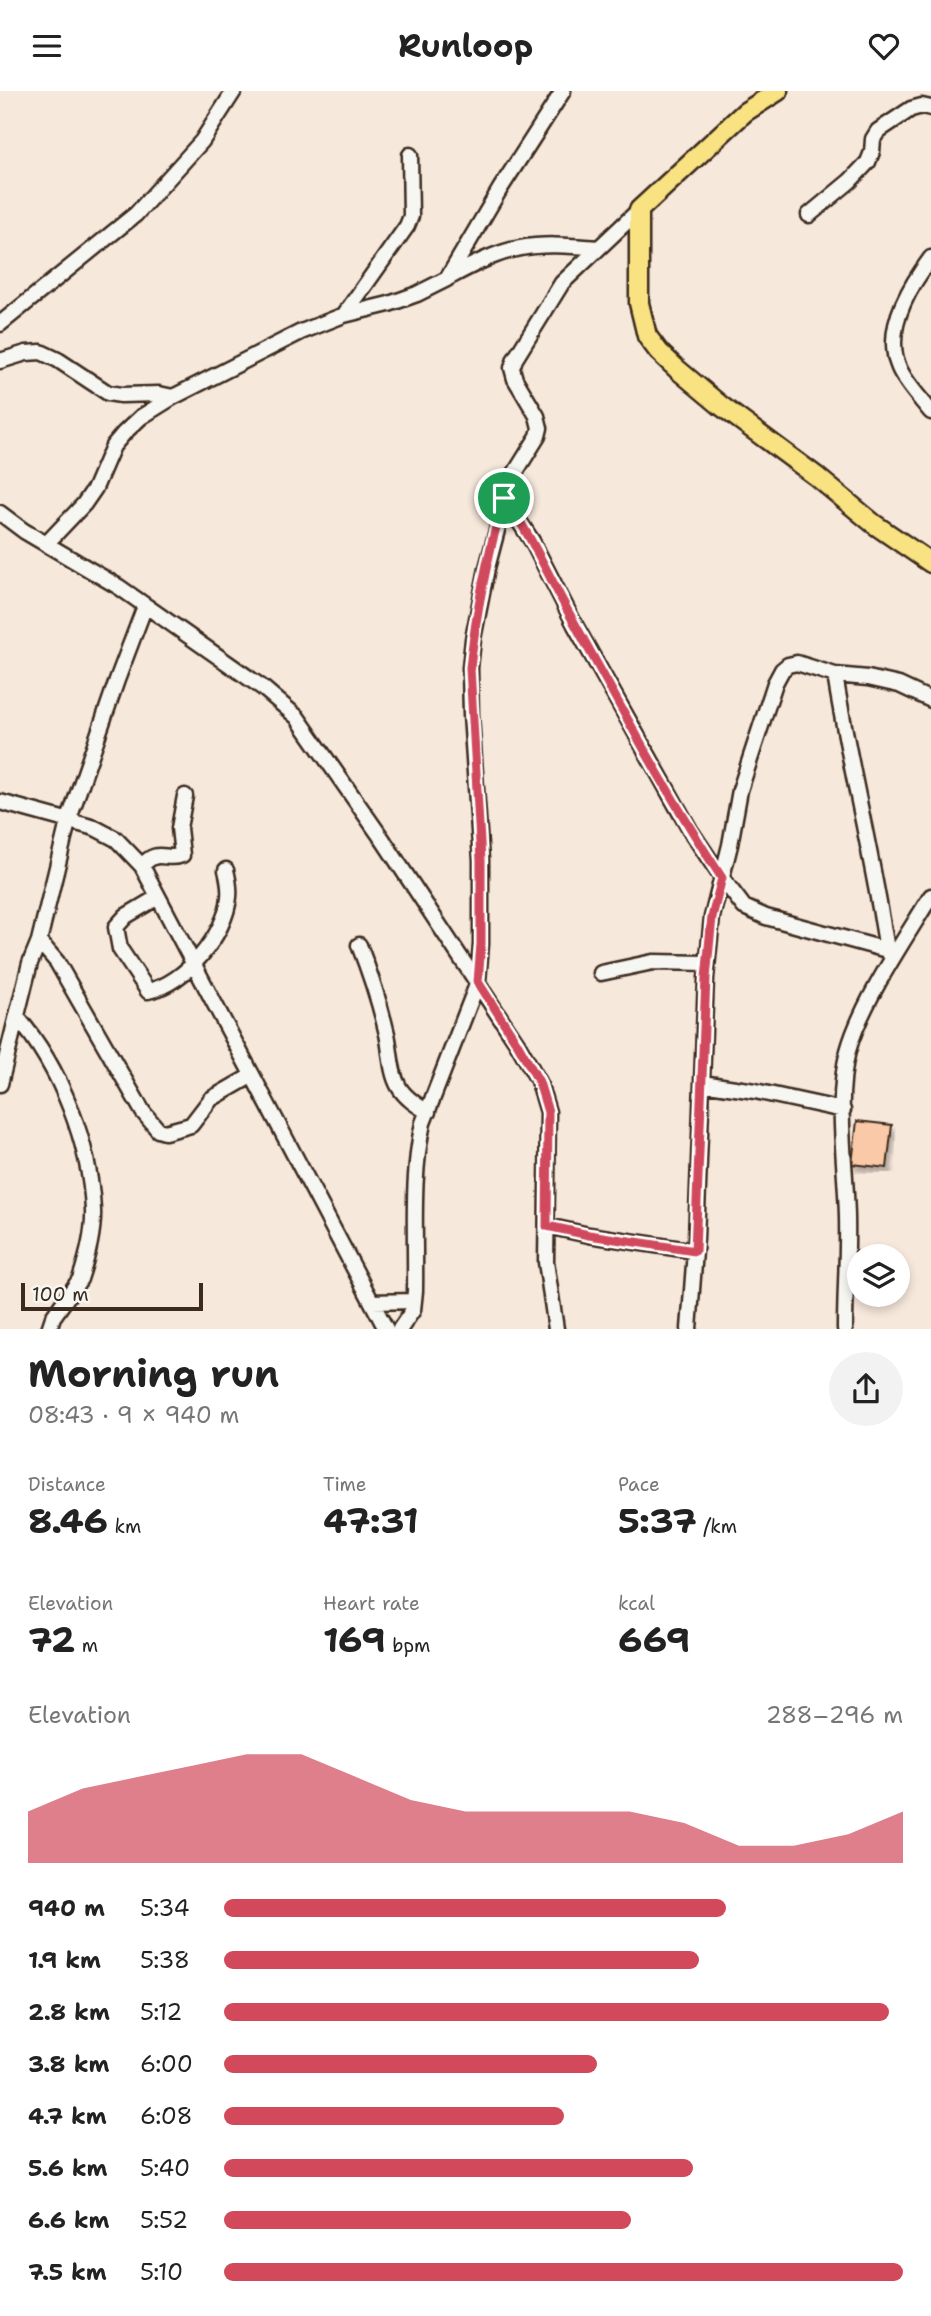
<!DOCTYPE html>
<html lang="en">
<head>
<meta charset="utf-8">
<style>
	:root { --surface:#fff; --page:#f2f2f2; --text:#222; --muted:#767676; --accent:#d1495b }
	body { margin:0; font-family:"Shantell Sans",sans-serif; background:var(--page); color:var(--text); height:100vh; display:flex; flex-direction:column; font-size:26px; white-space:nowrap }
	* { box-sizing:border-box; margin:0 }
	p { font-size:23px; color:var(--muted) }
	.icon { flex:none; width:38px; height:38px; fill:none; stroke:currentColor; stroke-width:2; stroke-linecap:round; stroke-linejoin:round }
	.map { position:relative; height:1238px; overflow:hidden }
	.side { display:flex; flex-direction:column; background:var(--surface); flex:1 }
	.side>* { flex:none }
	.controls { position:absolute; left:847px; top:1153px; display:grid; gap:14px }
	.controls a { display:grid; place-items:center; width:63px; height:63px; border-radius:50%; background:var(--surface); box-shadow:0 4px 10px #0003; font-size:35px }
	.scale { position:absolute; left:21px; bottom:18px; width:182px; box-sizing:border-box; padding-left:7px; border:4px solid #3b2a1e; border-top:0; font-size:19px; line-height:24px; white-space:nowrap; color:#3b2a1e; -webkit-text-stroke:5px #f6f6f2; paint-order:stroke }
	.pin { position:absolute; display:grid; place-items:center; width:60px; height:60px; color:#fff; margin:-30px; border:4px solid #fff; border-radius:50%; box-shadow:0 2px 7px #0007 }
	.round { display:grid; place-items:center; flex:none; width:74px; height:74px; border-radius:37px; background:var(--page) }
	.summary { display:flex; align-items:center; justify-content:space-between; height:119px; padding:0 28px }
	h1 { font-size:38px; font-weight:700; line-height:52px }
	.metrics { display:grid; grid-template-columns:repeat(3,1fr); gap:10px; height:119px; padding:7px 28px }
	.metrics div { display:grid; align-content:center }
	.metrics b { font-size:35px; font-weight:700 }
	.metrics small { font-size:19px; font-weight:400 }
	.metrics p { font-size:19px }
	.chart { height:196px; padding:14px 28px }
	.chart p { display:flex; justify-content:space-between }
	.chart svg { width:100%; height:126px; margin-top:7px; fill:var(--accent); opacity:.7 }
	ul { padding:0 28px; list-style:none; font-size:23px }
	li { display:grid; grid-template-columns:112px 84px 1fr; align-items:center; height:52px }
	li i { height:18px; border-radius:9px; background:var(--accent) }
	header { display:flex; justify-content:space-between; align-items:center; height:91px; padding:0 28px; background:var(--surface); font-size:32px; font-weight:700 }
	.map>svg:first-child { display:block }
</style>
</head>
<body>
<header><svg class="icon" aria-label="menu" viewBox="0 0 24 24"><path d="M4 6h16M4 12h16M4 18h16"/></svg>Runloop<svg class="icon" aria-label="heart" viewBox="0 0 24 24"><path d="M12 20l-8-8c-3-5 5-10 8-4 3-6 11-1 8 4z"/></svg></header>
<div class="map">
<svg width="931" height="1238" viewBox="0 0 931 1238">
	<defs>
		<filter id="shadow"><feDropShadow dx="3.5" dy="6" stdDeviation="2" flood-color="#0004"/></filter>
	</defs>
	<rect width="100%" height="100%" fill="#f7e8dc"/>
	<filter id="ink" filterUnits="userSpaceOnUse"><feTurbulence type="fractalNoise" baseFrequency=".0143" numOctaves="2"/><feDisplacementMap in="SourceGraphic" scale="14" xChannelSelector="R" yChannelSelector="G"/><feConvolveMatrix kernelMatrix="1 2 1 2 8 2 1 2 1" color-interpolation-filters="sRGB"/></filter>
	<g filter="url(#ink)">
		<!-- building -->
		<path fill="#f9c9a8" stroke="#3b2a1e" stroke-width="2" filter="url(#shadow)" d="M857,1030L892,1034L887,1077L852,1073Z"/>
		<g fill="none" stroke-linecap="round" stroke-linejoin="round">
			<defs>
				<path id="minor" d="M809,124L850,90L868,71L872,61L873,48L878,40L911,18L922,15L931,17
					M931,167C909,196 883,240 899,277C906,293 920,307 931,321
					M448,187C510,153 529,151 599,157
					M344,224L407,135L411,125L410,64
					M0,233L136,123L202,50L234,0
					M0,270L26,262L41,261L58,269L108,302L121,304L159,303L173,306
					M504,407L532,450L575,534L690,739L722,787L744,816L766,826L887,859
					M0,422L24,440L119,496L263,597L297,626L383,749L517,952L539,991L548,1021L546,1171L556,1238
					M47,452L84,413L95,397L113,355L124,342L141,326L173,306L301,241L344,224L389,213L417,203L447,188L500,98L563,0
					M835,584C850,677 873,767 887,859L891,865
					M0,711L95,737L116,748L142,775L386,1238
					M142,775C158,756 166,771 182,764L179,737L185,705
					M158,806L126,825L116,836L120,858L148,900C185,893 226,843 229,806C230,797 228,787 226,779
					M39,850L57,871L143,1021L158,1039L165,1041L191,1034L211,1008L251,985
					M359,854C370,882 380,913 387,943C391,960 390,981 399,996C405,1007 418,1015 428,1021
					M601,882L653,871L707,872
					M17,926C61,977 90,1053 93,1119C94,1142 87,1167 80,1188L53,1226L49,1238
					M702,992L755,1000L843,1019
					M0,993L30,872L39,850L68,731L117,589L145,515
					M547,1135L589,1144L695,1160
					M372,1211L414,1210
					M400,1238L413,1219L415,1200C416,1144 411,1086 423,1032L478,891L481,853V769L471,624L470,577L473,548L487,477L510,390L538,345L540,337L537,325L515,288L512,277L515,268L562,192L639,119
					M689,1238L696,1147L706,887L712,826L730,754L740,699L775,592L782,579L788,574L797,572L835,584L868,587L899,594L931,609
					M845,1238C845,1201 848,1163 847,1126C846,1075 835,1009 848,960C861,912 905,848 931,805"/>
				<path id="major" d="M778,0L745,21L639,119V212L647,245L659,261L677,278L720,314L816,385L874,433L931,472"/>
			</defs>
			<!-- minor casing -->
			<use href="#minor" stroke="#3b2a1e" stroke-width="19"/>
			<!-- major casing -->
			<use href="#major" stroke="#3b2a1e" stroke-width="23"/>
			<!-- minor -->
			<use href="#minor" stroke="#f6f6f2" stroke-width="14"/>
			<!-- major -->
			<use href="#major" stroke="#f8e281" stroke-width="18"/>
		</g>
	</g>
	<g fill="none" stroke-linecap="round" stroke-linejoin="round" filter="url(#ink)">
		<defs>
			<path id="route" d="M504,407C533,446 551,491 575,533C622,618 668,705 722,787L712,826L706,887L695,1160L589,1144L547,1135L548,1021L539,991L517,952L478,891L481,853V769L470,577C476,521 488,462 504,407Z"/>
		</defs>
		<!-- route casing -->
		<use href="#route" stroke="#fff" stroke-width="14"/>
		<!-- route -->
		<use href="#route" stroke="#d1495b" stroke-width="9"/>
	</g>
</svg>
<div class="controls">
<a><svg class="icon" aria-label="layers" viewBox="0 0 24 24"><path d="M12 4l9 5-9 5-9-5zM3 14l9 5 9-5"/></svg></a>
</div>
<div class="scale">100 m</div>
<div class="pin" style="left:504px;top:407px;background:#1e9e55"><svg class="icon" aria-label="arrive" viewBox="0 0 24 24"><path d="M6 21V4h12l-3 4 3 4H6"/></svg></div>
</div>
<section class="side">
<div class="summary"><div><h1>Morning run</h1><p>08:43 · 9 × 940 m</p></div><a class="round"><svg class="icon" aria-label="share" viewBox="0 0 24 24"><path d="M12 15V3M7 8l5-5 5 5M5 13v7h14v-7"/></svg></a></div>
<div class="metrics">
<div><p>Distance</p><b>8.46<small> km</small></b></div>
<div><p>Time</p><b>47:31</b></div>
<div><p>Pace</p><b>5:37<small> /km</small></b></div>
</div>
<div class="metrics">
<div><p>Elevation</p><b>72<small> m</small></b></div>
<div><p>Heart rate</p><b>169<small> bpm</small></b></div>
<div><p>kcal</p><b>669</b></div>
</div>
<div class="chart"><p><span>Elevation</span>288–296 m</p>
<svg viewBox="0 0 160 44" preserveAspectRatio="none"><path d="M0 44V26L10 18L20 14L30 10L40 6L50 6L60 14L70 22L80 26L90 26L100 26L110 26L120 30L130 38L140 38L150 34L160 26V44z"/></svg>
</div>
<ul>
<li><b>940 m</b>5:34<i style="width:74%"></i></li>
<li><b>1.9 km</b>5:38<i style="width:70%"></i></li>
<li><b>2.8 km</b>5:12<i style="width:98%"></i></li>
<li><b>3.8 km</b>6:00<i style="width:55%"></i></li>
<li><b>4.7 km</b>6:08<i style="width:50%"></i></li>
<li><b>5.6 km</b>5:40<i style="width:69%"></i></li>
<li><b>6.6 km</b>5:52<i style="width:60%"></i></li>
<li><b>7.5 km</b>5:10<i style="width:100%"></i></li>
</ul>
</section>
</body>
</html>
